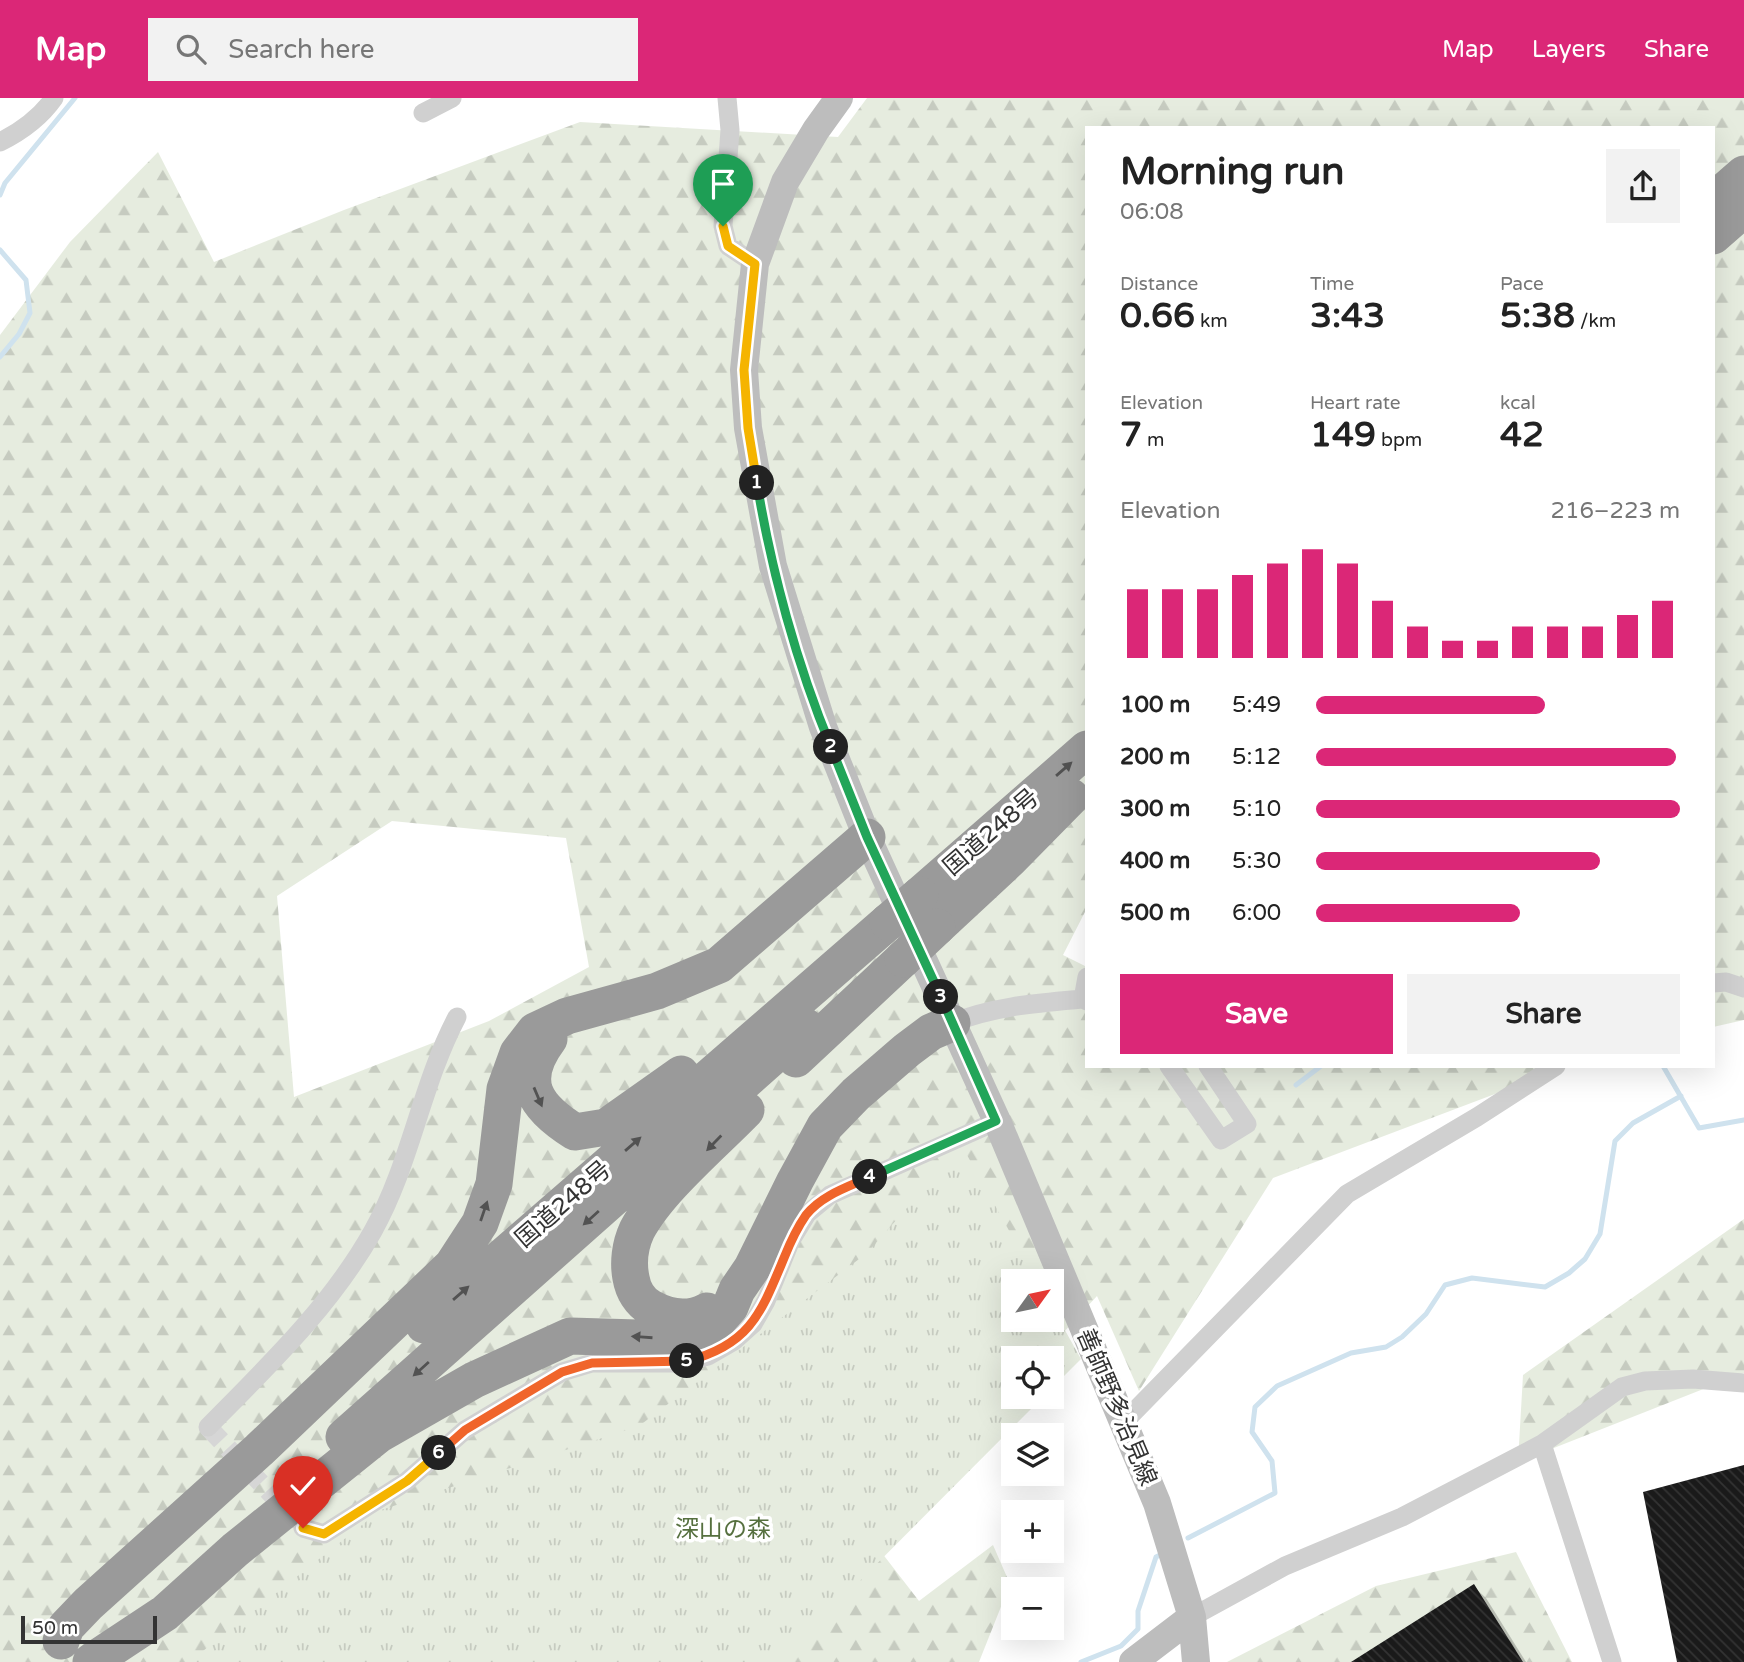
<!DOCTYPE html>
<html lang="en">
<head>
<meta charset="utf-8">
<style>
	:root { --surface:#fff; --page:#f2f2f2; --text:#222; --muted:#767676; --accent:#db2777 }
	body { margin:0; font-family:"Varela Round","Noto Sans JP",sans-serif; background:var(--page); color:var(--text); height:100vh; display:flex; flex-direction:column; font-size:26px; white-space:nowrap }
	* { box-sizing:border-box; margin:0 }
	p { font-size:23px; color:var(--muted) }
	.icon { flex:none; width:38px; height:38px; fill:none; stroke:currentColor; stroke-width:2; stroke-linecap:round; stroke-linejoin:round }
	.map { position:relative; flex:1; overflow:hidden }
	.drawer { position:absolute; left:1085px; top:28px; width:630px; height:942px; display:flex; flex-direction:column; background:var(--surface); border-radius:0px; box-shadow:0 7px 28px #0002 }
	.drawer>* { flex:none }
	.needle { width:46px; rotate:57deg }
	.fabs { position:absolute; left:1001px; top:1171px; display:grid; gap:14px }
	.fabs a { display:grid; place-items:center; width:63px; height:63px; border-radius:0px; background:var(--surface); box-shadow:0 7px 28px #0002; font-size:35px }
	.scale { position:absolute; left:21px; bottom:18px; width:136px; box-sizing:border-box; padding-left:7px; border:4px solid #333; border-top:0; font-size:19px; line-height:24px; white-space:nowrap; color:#333; -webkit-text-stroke:5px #fff; paint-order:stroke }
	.pin { position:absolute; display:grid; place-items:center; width:60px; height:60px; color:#fff; margin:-72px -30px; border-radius:50% 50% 50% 0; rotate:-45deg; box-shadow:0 0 7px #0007 }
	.pin .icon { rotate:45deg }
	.km { position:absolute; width:35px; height:35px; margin:-18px; border-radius:50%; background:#222; color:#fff; font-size:19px; line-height:35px; text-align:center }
	.round { display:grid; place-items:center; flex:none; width:74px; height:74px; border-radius:0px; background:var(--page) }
	.head { display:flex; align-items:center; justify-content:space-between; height:119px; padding:0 35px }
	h1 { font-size:38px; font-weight:700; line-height:52px }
	.metrics { display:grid; grid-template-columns:repeat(3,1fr); gap:10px; height:119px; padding:7px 35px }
	.metrics div { display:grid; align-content:center }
	.metrics b { font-size:35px; font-weight:700 }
	.metrics small { font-size:19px; font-weight:400 }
	.metrics p { font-size:19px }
	.chart { height:196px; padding:14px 35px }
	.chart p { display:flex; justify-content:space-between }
	.chart svg { width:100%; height:126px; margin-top:7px; stroke:var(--accent); stroke-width:6 }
	.action { display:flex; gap:14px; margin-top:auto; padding:14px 35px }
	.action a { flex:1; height:80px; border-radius:0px; background:var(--accent); color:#fff; font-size:28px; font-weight:700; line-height:80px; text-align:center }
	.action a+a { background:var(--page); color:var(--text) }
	ul { padding:0 35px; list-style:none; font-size:23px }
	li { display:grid; grid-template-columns:112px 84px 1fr; align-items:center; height:52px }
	li i { height:18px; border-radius:9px; background:var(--accent) }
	header { display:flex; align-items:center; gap:42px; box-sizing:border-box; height:98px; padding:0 35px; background:var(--accent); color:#fff }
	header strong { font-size:33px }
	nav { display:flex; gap:38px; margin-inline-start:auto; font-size:24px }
	.search { width:490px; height:63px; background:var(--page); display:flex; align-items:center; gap:18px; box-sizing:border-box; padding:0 24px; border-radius:0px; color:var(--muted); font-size:26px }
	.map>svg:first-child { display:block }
</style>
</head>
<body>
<header>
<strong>Map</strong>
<div class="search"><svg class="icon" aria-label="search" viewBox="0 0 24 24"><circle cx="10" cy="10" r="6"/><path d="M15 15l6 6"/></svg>Search here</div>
<nav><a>Map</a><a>Layers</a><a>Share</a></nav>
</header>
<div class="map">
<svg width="1744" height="1564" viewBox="0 0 1744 1564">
	<defs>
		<pattern id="forest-firs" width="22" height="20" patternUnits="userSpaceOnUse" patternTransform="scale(1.75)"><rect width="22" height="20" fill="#e6ecdf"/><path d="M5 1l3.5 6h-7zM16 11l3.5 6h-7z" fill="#c6cbc0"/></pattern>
		<pattern id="park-tufts" width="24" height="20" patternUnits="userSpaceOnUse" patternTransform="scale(1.75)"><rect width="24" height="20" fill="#e6ecdf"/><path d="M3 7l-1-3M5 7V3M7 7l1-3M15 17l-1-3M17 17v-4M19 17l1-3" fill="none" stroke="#c6cbc0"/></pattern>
		<pattern id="building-back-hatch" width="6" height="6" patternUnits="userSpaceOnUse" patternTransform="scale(1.75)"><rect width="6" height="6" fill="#1a1a1a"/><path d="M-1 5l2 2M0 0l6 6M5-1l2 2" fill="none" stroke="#333"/></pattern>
	</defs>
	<rect width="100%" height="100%" fill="#fff"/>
	<!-- forest -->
	<path fill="url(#forest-firs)" fill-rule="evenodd" d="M867,0H1744V922L1713,929V30H1087V810L1063,857L1087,869V968H1569L1273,1080L1139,1293L1097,1198L1040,1260H1013L868,1437L919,1503L993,1447L1010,1486L979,1564H0V237L70,144L158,54L214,164L344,112L580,24L838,39ZM392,723L566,740L589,869L489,923L294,999L277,798ZM1013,1183H1052V1222H1013Z
		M1744,1121V1275L1518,1364L1523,1277Z
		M1516,1454L1572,1564H1227L1376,1488Z"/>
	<!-- park -->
	<path fill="url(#park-tufts)" d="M962,1048L1037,1183H1013V1222H1052V1209L1081,1261L1052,1290V1260H1013V1298L1043,1299L779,1564H189L381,1412L639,1328L867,1155Z"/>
	<!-- shadow -->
	<path fill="#0003" d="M1474,1489L1486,1500L1526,1564H1355Z"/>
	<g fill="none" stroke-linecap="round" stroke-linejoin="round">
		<!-- stream -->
		<path stroke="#cfe2ee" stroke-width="5" d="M0,97L5,85L75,0
			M0,152L26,182L30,215L19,236L0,259
			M1663,968L1699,1030L1744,1022
			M1296,987L1321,968
			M1188,1440L1275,1395L1272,1363L1252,1334L1255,1309L1277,1288L1351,1255L1386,1249L1402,1239L1426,1216L1445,1187L1472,1180L1545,1189L1569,1175L1585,1161L1600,1136L1615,1043L1633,1025L1681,998
			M1081,1564L1121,1548L1138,1531V1513L1156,1459L1160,1457"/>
	</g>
	<!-- building -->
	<path fill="url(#building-back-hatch)" d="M1744,1367V1564H1677L1643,1394Z
		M1474,1486L1523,1564H1351Z"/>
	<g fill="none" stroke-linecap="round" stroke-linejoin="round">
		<!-- street-tunnel -->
		<path stroke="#d6d6d6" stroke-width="19" stroke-dasharray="19 10" stroke-linecap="butt" d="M208,1329L290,1416"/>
		<!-- street -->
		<path stroke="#d0d0d0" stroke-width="19" d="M727,0L730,32L723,128L728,148L755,166
			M423,15L452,0
			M0,44C22,33 40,20 54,0
			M1713,885L1726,884L1744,890
			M1083,901L1087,879
			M952,925C994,908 1038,905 1083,901L1087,903
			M1169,968L1221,1042L1247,1026L1208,968
			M1123,1325L1347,1096L1477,1019L1556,968
			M208,1329C268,1268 331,1208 373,1133C411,1065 421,987 457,919
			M1542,1346L1612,1564
			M303,1430L324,1436L407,1383L465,1332L562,1274L592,1265H680L708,1258L734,1243L753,1226L766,1203L791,1142L807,1116L830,1097L997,1023
			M1192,1519L1285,1468L1402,1419L1542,1346L1622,1289L1645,1283L1693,1281L1744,1285"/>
		<!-- secondary -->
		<path stroke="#bdbdbd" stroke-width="28" d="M839,0L816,32L785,84L755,166L744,272L748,330L773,468L823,629L867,739L997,1023L1157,1405L1192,1519L1196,1564
			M1133,1564L1192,1519"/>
		<!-- highway -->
		<path stroke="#9a9a9a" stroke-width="37" d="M1713,103L1744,76
			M1713,138L1744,111
			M920,797L1087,651
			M937,829L1009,762L1071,699
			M549,941C517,984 535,1009 575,1034L606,1029L681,976
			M796,961L903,861
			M707,1213C688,1223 669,1220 651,1210C640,1204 633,1192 631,1180C628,1165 630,1147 637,1132C658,1092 713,1046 746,1012
			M424,1227L888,824
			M344,1339L806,929
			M61,1543L66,1529L88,1506L259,1352L452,1168L480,1125L494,1086L505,991L518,955L535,933L567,918L657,893L719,867L867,739
			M91,1564L165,1515L235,1452L378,1337L474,1282L570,1238L671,1241L696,1236L715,1226L730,1209L737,1192L752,1170L795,1083L825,1028L856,996L907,952L931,934L952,925"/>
		<!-- highway-bridge -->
		<path stroke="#9a9a9a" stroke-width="37" d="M888,824L920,797
			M903,861L937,829"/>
	</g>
	<!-- one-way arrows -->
	<defs><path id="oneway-solid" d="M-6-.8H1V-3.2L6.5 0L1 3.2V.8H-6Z" transform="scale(1.75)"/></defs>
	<g fill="#525252">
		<use href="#oneway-solid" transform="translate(1064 671) rotate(-41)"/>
		<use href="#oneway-solid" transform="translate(538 999) rotate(67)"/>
		<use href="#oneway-solid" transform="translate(714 1045) rotate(134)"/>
		<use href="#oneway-solid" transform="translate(633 1046) rotate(-41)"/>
		<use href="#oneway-solid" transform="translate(484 1113) rotate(-71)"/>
		<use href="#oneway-solid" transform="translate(591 1120) rotate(138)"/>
		<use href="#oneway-solid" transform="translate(461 1195) rotate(-41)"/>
		<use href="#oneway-solid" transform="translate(642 1239) rotate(-176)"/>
		<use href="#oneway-solid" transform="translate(421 1271) rotate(138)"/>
	</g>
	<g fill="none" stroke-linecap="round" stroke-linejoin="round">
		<defs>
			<path id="split-1" d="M723,128L728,148L755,166L744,272L748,330L757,385"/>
			<path id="split-2" d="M757,385C771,472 797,567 831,649"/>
			<path id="split-3" d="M831,649L867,739L941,899"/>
			<path id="split-4" d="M870,1079L996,1023L941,899"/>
			<path id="split-5" d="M687,1263C750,1247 761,1215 784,1160C790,1145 797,1130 806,1117C822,1097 848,1089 870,1079"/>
			<path id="split-6" d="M439,1355L465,1332L562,1274L592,1265L687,1263"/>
			<path id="split-7" d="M303,1430L324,1436L407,1383L439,1355"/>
		</defs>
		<!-- split-1 casing -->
		<use href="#split-1" stroke="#fff" stroke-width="14"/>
		<!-- split-2 casing -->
		<use href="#split-2" stroke="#fff" stroke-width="14"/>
		<!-- split-3 casing -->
		<use href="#split-3" stroke="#fff" stroke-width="14"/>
		<!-- split-4 casing -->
		<use href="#split-4" stroke="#fff" stroke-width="14"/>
		<!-- split-5 casing -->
		<use href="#split-5" stroke="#fff" stroke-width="14"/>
		<!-- split-6 casing -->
		<use href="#split-6" stroke="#fff" stroke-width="14"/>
		<!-- split-7 casing -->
		<use href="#split-7" stroke="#fff" stroke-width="14"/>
		<!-- split-1 -->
		<use href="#split-1" stroke="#f5b400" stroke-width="9"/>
		<!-- split-2 -->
		<use href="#split-2" stroke="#22a559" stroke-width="9"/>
		<!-- split-3 -->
		<use href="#split-3" stroke="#22a559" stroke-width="9"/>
		<!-- split-4 -->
		<use href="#split-4" stroke="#22a559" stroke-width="9"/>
		<!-- split-5 -->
		<use href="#split-5" stroke="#f0652b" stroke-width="9"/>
		<!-- split-6 -->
		<use href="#split-6" stroke="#f0652b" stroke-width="9"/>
		<!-- split-7 -->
		<use href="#split-7" stroke="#f5b400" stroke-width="9"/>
	</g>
	<g text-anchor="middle" stroke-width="7" stroke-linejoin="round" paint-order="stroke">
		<!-- street labels -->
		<g font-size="24" fill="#333" stroke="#fff">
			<text transform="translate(991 734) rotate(-41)" y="8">国道248号</text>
			<text transform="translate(563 1106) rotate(-41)" y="8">国道248号</text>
			<text transform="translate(1117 1309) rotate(67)" y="8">善師野多治見線</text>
		</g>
		<!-- park labels -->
		<g font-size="24" fill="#56703f" stroke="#fff">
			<text x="723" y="1439">深山の森</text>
		</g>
	</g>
</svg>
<div class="fabs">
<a><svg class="needle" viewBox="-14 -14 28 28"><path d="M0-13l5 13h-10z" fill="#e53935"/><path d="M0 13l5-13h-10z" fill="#767676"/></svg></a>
<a><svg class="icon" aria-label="locate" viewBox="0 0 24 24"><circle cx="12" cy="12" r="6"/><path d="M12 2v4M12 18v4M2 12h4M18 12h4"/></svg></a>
<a><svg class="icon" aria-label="layers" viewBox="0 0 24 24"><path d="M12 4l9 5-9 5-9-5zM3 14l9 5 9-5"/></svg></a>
<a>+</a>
<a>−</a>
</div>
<div class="scale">50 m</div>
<div class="pin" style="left:723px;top:128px;background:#1e9e55"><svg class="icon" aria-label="arrive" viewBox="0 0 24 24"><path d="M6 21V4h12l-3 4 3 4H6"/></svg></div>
<div class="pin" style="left:303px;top:1430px;background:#d93025"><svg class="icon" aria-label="check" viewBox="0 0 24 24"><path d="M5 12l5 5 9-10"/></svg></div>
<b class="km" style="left:757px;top:385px">1</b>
<b class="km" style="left:831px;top:649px">2</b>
<b class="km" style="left:941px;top:899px">3</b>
<b class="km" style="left:870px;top:1079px">4</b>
<b class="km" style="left:687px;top:1263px">5</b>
<b class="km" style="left:439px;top:1355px">6</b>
<section class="drawer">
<div class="head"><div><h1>Morning run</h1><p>06:08</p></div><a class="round"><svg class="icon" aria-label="share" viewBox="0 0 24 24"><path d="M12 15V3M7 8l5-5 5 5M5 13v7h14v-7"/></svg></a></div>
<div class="metrics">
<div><p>Distance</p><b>0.66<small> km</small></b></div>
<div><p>Time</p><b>3:43</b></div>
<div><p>Pace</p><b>5:38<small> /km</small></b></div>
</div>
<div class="metrics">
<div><p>Elevation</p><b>7<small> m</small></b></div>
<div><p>Heart rate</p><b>149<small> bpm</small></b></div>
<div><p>kcal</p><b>42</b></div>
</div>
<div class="chart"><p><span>Elevation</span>216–223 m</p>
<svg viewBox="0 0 160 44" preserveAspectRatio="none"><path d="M5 44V20M15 44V20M25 44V20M35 44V15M45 44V11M55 44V6M65 44V11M75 44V24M85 44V33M95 44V38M105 44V38M115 44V33M125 44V33M135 44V33M145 44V29M155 44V24"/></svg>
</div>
<ul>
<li><b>100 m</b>5:49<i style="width:63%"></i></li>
<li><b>200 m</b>5:12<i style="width:99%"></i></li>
<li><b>300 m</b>5:10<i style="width:100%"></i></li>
<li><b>400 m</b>5:30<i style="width:78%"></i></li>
<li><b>500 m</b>6:00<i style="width:56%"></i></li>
</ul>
<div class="action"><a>Save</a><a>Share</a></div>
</section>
</div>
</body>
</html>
